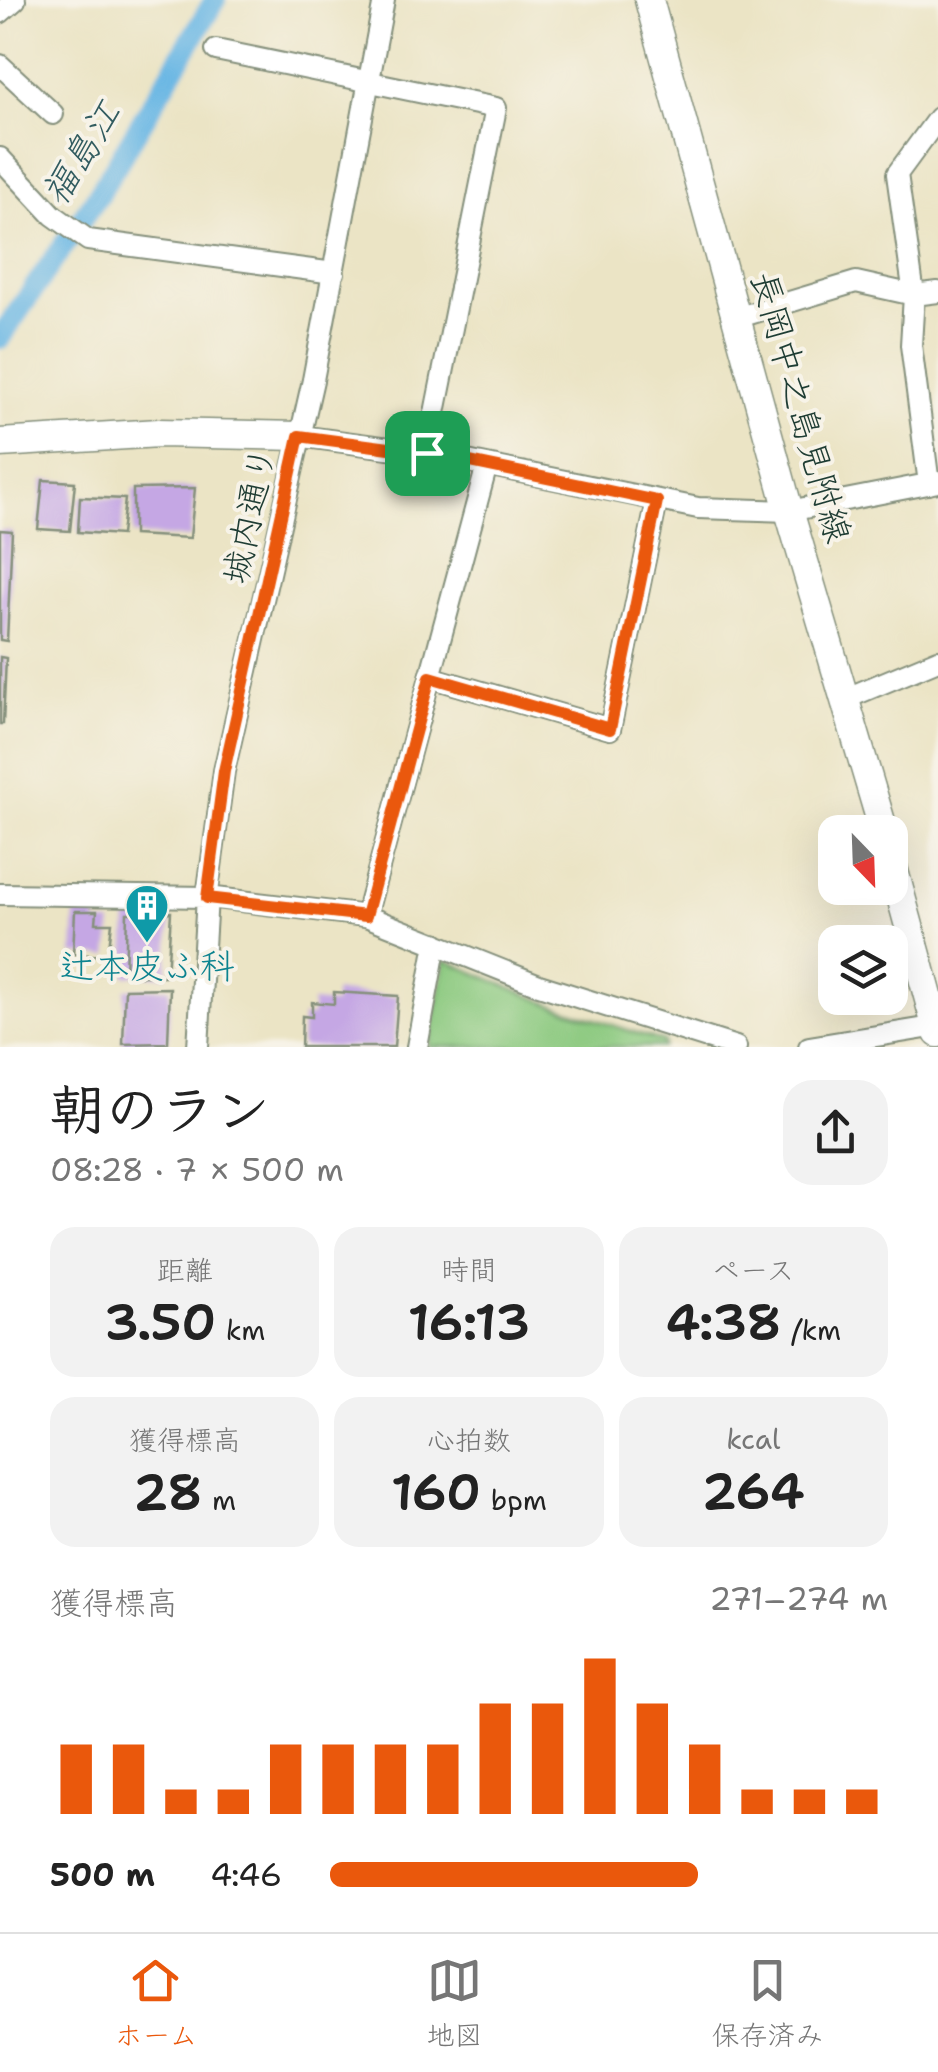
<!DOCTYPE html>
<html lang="ja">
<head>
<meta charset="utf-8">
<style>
	:root { --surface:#fff; --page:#f2f2f2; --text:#222; --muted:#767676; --line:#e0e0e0; --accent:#ea580c }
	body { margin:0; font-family:"Shantell Sans","Klee One",sans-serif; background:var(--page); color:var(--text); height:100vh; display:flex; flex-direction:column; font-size:38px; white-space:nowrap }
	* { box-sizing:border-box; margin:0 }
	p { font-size:32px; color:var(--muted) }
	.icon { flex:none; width:55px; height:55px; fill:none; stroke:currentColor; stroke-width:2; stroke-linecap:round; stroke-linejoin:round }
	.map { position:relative; height:1047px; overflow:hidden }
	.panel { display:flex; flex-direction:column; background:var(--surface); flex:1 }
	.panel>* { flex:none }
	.needle { width:65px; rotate:157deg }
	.buttons { position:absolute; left:818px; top:815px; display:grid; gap:20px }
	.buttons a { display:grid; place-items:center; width:90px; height:90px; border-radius:20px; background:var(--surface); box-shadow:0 10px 40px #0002; font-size:50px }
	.pin { position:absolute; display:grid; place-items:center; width:85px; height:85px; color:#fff; margin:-42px; border-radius:20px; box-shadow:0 5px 15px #0006 }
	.round { display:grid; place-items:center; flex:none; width:105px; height:105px; border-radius:30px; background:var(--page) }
	.overview { display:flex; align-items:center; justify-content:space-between; height:170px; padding:0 50px }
	h1 { font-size:55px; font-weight:600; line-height:75px }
	.stats { display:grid; grid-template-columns:repeat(3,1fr); gap:15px; height:170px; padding:10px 50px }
	.stats div { display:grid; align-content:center; border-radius:25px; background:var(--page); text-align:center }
	.stats b { font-size:50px; font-weight:600 }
	.stats small { font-size:28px; font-weight:400 }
	.stats p { font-size:28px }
	.chart { height:280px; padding:20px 50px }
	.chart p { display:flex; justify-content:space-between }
	.chart svg { width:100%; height:180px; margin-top:10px; stroke:var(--accent); stroke-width:6 }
	ul { padding:0 50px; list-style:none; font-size:32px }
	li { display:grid; grid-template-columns:160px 120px 1fr; align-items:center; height:75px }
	li i { height:25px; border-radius:12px; background:var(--accent) }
	.tab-bar { display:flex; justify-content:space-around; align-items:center; height:140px; border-top:2px solid var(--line); background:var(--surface); font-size:28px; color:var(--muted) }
	.tab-bar a { display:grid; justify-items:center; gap:5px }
	.tab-bar .selected { color:var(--accent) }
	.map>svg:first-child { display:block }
</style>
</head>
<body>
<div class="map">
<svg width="938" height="1047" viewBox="0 0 938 1047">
	<rect width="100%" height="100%" fill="#f7f3e8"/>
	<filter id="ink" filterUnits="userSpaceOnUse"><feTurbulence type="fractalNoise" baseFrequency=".01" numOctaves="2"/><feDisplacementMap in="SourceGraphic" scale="20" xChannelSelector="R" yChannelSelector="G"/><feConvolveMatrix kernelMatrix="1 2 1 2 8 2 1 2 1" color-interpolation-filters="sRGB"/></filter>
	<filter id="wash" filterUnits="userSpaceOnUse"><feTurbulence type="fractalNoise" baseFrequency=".0048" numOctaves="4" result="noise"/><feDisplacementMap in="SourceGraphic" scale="40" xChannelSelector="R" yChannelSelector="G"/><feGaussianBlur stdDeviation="2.25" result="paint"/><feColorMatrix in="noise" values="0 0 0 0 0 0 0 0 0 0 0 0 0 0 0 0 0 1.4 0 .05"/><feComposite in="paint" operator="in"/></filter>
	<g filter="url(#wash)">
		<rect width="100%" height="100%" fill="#ebe4c5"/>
		<!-- green -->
		<path fill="#8bc97f" stroke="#55835a" stroke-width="2.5" d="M445,960L552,1005L664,1042V1047H429Z"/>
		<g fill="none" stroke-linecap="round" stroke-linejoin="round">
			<!-- canal -->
			<path stroke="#6bb7e4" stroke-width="22" d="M0,338L98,195L215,0"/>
		</g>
		<g id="blocks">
			<!-- building -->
			<path fill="#c5a7e4" d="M43,480L75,482L70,531L38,529Z
				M195,488L190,538L133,535V489Z
				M80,497L125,499L121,535L78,532Z
				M0,530L12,531L7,641L0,640Z
				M0,657L6,658L3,724H0Z
				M75,911H97L96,923H112L108,956L73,954Z
				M171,912L167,976H125L127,913Z
				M170,988L168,1043L123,1044L125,989Z
				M334,992L398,996L394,1047H301L302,1016L312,1017V1002L334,1004Z"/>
		</g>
	</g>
	<g filter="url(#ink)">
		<use href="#blocks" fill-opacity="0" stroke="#85907c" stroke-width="2.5"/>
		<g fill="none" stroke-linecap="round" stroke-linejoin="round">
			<defs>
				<path id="minor" d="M0,13L15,0
					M216,50L496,108L427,453
					M0,65L53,114
					M0,158L53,215L88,240L334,273
					M736,318L856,282L914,295L938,292
					M299,436L427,453L698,508L789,511L938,482
					M929,484L911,345L914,295L897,174L938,118
					M430,677L610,729L657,501
					M847,698L938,660
					M0,894L207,897L366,916L539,985L736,1047
					M366,916L487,465
					M198,1047L207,897L224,771L313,380L384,0
					M417,1047L436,943
					M809,1047L938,1026"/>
				<path id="major" d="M649,0L789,511L884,832
					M0,443L159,433L299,436
					M890,856L938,1033"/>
			</defs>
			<!-- minor casing -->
			<use href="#minor" stroke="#85907c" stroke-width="24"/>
			<!-- major casing -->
			<use href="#major" stroke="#85907c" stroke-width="31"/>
			<!-- minor -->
			<use href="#minor" stroke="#fff" stroke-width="20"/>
			<!-- major -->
			<use href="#major" stroke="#fff" stroke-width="28"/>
		</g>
	</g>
	<g fill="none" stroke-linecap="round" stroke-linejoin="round" filter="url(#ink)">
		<defs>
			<path id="route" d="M299,436L427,453L657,501L610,729L430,677L366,916L207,898L224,771Z"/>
		</defs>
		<!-- route casing -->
		<use href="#route" stroke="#fff" stroke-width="20"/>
		<!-- route -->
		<use href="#route" stroke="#ea580c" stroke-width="12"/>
	</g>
	<!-- icons -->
	<defs>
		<symbol id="building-pin" viewBox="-11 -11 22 30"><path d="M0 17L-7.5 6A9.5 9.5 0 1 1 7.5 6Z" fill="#0f9aa8" stroke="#f7f3e8"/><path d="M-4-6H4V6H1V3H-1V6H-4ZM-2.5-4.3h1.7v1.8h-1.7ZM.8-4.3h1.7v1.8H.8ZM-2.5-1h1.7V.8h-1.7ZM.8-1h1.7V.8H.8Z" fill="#fff"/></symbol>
	</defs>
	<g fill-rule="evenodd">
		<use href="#building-pin" x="122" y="881" width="50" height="68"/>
	</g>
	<g text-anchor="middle" stroke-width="8" stroke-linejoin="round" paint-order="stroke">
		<!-- street labels -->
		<g font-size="35" fill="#1f3d34" stroke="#f7f3e8">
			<text transform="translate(801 407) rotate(74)" y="12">長岡中之島見附線</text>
			<text transform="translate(249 515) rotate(-78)" y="12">城内通り</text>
		</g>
		<!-- culture labels -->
		<g font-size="35" fill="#0d838f" stroke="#f7f3e8">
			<text x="147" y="978">辻本皮ふ科</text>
		</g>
		<!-- water labels -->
		<g font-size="38" font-style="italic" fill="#325c60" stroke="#f7f3e8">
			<text transform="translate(81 153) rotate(-58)" y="13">福島江</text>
		</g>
	</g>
</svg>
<div class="buttons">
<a><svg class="needle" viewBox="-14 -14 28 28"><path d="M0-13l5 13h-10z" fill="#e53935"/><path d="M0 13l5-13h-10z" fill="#767676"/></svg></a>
<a><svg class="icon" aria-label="layers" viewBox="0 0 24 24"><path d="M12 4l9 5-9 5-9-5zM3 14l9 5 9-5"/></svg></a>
</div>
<div class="pin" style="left:427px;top:453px;background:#1e9e55"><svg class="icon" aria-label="arrive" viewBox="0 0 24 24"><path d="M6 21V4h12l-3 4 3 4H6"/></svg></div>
</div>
<section class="panel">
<div class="overview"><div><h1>朝のラン</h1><p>08:28 · 7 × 500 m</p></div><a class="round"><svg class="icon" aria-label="share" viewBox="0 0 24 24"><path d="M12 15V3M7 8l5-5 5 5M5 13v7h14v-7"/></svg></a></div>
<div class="stats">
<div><p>距離</p><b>3.50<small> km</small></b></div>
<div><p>時間</p><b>16:13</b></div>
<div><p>ペース</p><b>4:38<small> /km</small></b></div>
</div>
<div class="stats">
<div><p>獲得標高</p><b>28<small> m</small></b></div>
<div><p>心拍数</p><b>160<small> bpm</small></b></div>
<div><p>kcal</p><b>264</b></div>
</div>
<div class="chart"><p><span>獲得標高</span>271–274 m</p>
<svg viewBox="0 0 160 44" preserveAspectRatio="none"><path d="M5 44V27M15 44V27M25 44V38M35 44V38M45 44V27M55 44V27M65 44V27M75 44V27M85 44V17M95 44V17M105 44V6M115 44V17M125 44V27M135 44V38M145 44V38M155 44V38"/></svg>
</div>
<ul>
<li><b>500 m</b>4:46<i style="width:66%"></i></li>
</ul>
</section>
<nav class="tab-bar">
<a class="selected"><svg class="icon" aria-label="home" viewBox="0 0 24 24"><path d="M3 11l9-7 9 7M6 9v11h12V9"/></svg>ホーム</a>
<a><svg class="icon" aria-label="map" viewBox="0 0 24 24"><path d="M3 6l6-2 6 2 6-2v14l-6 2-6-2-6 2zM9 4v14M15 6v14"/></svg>地図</a>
<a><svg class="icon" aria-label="saved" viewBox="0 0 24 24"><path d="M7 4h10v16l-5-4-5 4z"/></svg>保存済み</a>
</nav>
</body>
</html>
